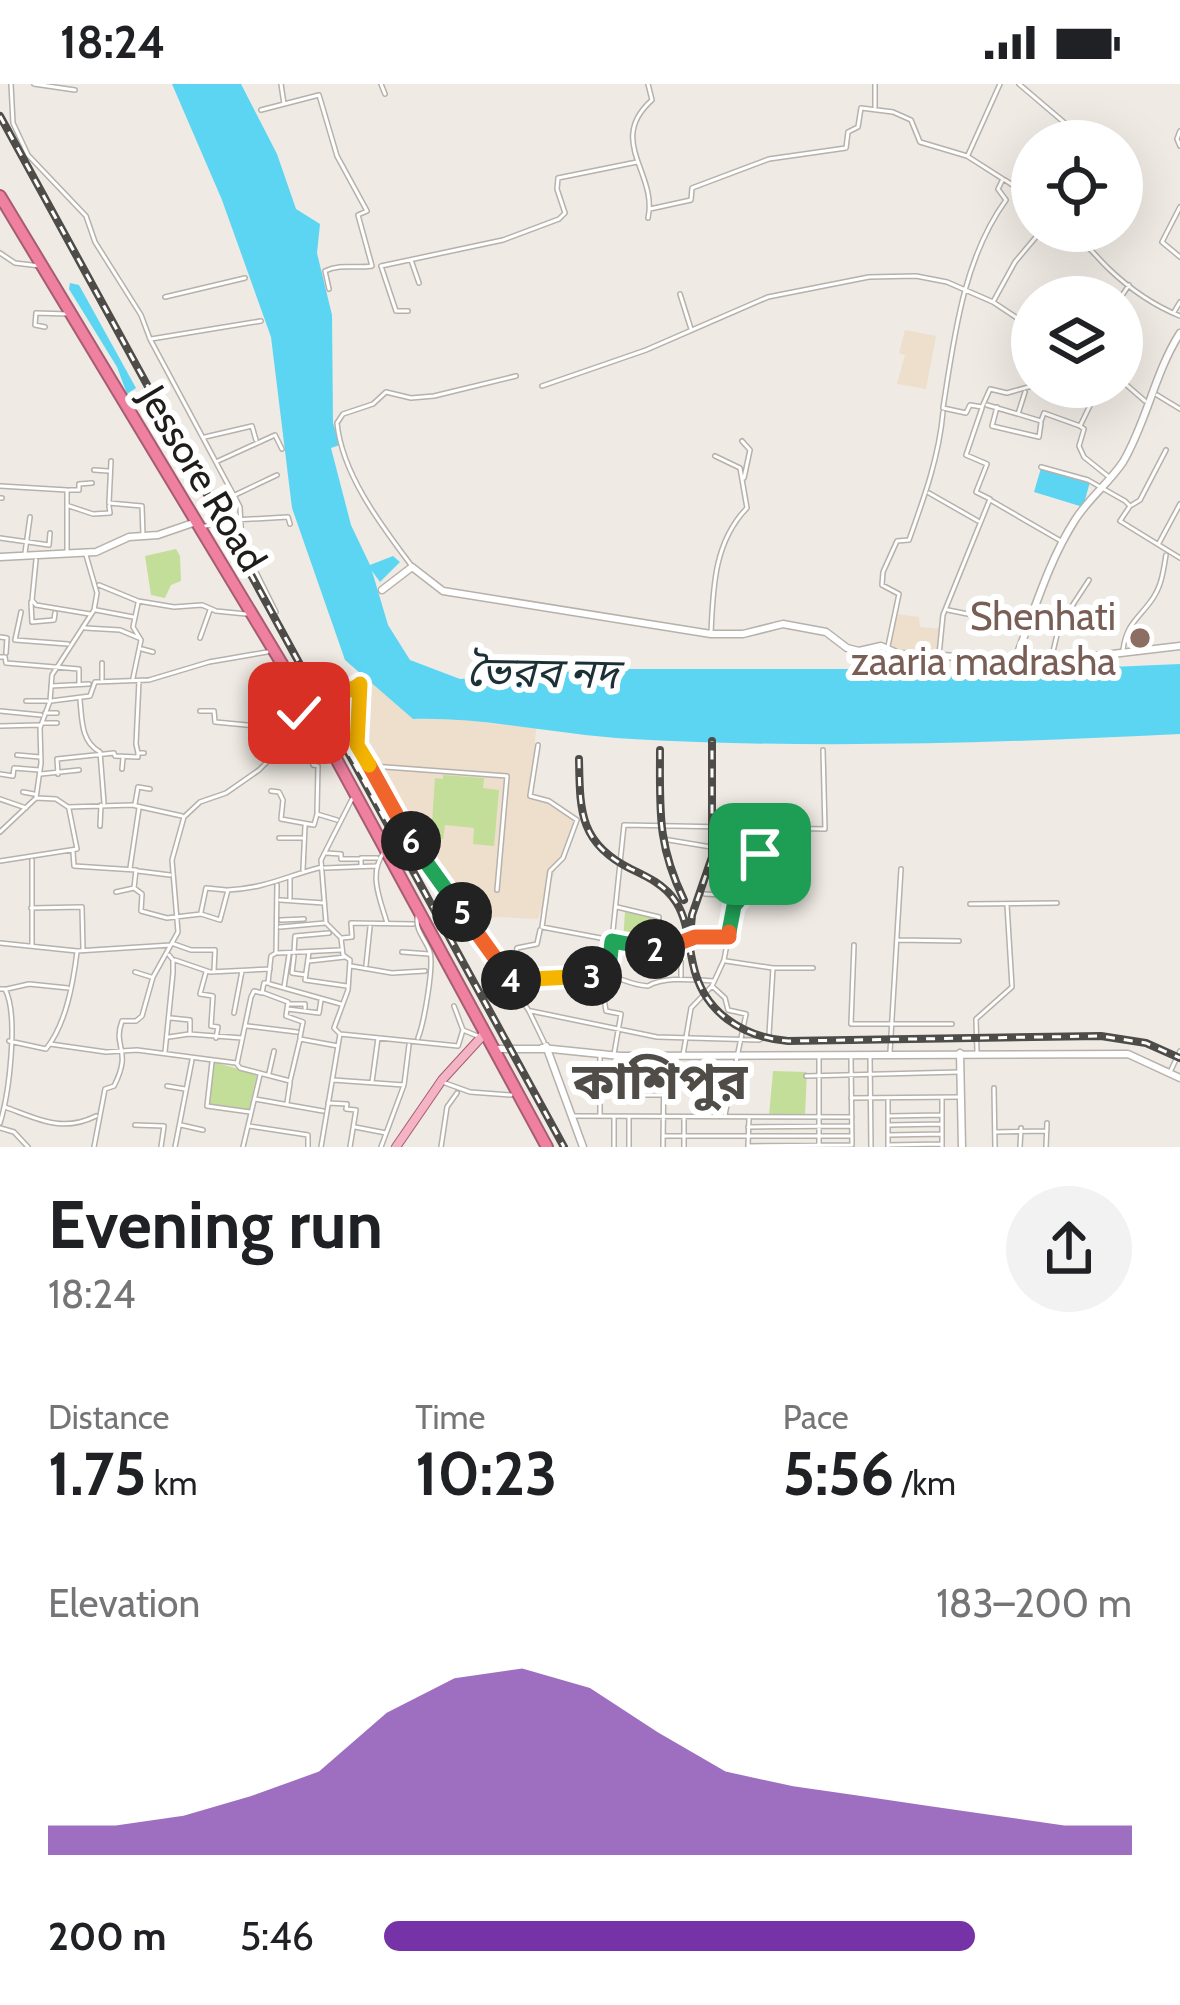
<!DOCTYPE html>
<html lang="en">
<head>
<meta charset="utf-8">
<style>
	:root { --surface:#fff; --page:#f2f2f2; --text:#202124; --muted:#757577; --accent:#7633a7 }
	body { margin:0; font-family:Cabin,"Noto Sans Bengali",sans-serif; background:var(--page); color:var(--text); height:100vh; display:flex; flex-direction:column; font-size:45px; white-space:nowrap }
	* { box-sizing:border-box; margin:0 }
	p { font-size:39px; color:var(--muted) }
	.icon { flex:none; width:66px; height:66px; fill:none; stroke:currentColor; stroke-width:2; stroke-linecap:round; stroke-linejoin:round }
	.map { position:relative; height:1063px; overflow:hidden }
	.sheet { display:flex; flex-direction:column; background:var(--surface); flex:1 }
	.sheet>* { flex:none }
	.buttons { position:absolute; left:1011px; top:36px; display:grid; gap:24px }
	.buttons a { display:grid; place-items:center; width:132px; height:132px; border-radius:50%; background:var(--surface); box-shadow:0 12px 48px #0002; font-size:60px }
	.pin { position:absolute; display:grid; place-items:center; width:102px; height:102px; color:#fff; margin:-51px; border-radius:24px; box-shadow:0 6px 18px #0006 }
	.km { position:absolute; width:60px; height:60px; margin:-30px; border-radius:50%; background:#222; color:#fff; font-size:33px; line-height:60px; text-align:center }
	.round { display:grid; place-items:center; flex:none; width:126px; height:126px; border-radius:63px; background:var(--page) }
	.headline { display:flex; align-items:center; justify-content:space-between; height:204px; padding:0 48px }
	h1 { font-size:66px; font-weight:700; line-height:90px }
	.stats { display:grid; grid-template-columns:repeat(3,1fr); gap:18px; height:204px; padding:12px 48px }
	.stats div { display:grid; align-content:center }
	.stats b { font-size:60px; font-weight:700 }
	.stats small { font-size:33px; font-weight:400 }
	.stats p { font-size:33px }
	.chart { height:336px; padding:24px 48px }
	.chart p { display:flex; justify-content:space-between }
	.chart svg { width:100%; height:216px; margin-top:12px; fill:var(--accent); opacity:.7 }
	ul { padding:0 48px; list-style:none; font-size:39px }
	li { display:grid; grid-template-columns:192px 144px 1fr; align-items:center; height:90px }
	li i { height:30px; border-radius:15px; background:var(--accent) }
	.status { display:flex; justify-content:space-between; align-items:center; height:84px; padding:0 60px; background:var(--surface); direction:ltr }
	.status svg { height:33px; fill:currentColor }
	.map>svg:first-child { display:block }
</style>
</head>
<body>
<div class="status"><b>18:24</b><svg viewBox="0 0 49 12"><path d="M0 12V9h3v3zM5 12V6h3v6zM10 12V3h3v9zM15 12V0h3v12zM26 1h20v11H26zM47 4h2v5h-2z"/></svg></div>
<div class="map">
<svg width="1180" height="1063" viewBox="0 0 1180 1063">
	<rect width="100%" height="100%" fill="#efeae3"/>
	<!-- education -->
	<path fill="#eedecc" d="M905,246L936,252L926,305L897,300L905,271L899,269Z
		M896,530L919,533L920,543L941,545L939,572L900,569L890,563Z
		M369,597L413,635L446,634L536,644L531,712L571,728L573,737L538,835L498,833L468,836L413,760L357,661L360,600Z"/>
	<!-- green -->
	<path fill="#c3de99" d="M176,465L180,472L181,497L171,501L165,514L151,511L145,472Z
		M443,691L484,694L483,704L499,706L494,762L473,760L474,744L445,741L443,755L431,754L435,694L443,695Z
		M625,828L658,834L655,863L623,857Z
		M213,978L257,990L249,1026L208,1021Z
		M773,987L807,988L805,1030L769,1032Z"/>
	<!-- water -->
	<path fill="#5cd5f2" d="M172,0H241L277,70L296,125L320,140L317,169L332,231L333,339L340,361L331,364L351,441L370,481L393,472L400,478L380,498L372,487L388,541L410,576L460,595L611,585H1065L1180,580V650C997,659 814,665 632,655C558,651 486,633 413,635L345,576L292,424L271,253L222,116Z
		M70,199L79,201L136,304L127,310L117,283L69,205Z
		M1041,384L1090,398L1083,423L1034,408Z"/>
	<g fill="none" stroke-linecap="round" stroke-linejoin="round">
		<defs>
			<path id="street" d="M11,0L13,39L28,71L86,132L95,158L141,231L150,255L240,423L242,460L276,528
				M34,0L75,6
				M281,0L284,20
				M381,0L385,10
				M648,0L652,16C606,57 658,89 648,134
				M1019,0L1086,57
				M875,23V0
				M261,26L319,11L337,72L367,127L358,131L372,182C354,185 342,179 325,187L329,205
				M1180,47L1177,55L1180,62
				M968,71L1000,0
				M1005,96L1032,114
				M1180,123L1162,158L1180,173
				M650,125L691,116L692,104L769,75L846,64L848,48L858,43L861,24L893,28L911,36L920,58L967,72L1003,95L998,105L1006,116C963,175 954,254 943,324L966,329L970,321L982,323L990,305L1007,309L1032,302
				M1067,147C1088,159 1093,170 1109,185C1129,204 1155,222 1180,232
				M0,169L15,179L40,182
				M411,176L419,199
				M680,210L691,245
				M165,213L245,194
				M1121,213L1129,201
				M993,218L1015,178L1041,147
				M408,227H396L381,182L503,156L559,135L565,129L557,105L558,94L637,78
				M1174,228L1180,218
				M45,243L35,241L36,229L68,230
				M151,255L261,237
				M1122,297L1145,317
				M542,302L646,266L768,213L869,193L916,192L947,198L993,218L1032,244
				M1157,311L1180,325
				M987,321L1018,330L1025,308
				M997,323L992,342L1039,353L1041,339
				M1018,330L1041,337L1044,329L1080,342L1099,303
				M1080,342L1084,345L1079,362L1084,373L1109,393
				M205,353L252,342L256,356
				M742,357L750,366L744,394
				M111,377L109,419L142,422L143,451
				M218,377L275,351L282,365
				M1041,383L1088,396L1125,417L1130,422L1120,437L1180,474
				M94,386L108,387
				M0,402L67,406V468
				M69,406H79V400L92,399
				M929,409L978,437
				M235,411L277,391
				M0,414H2
				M992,417L1061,457
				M1132,421L1140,416L1166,366
				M69,422L93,430L110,429L109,422
				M201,443L234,436L288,433L290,440
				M0,454L49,461L50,449
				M1159,459L1180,420
				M25,469L30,433
				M86,471L97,509L94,526L52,591L50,617L40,644L41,679L36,714L56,715L68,723L132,721L182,732
				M36,476L32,516L36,521L90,530
				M411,481C381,441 342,390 337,339L343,330L373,320L386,308L411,314L434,312L516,292
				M99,501L138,517L174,523L202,521L216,527L246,530
				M31,518L32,538L54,536L55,529
				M96,526L133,533
				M948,526L1057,548
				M21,528L15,556L68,560
				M85,544L120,546L139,554
				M711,549C713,504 714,458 747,424L740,384L715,372
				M0,553L7,554L6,569
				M200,554L210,526
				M888,562L899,510L882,501L883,488L897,457L909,456C924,414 939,373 943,328
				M142,565L153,568
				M1123,566C1126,541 1137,536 1151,517C1162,502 1163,488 1166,471
				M939,571L943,531L990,415L976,408L987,380L966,371L982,324
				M1052,572L1059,542L1089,496
				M0,573H5L6,579L79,585V600
				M102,579V595
				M133,594L141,556L133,543L138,519
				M139,597L136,660L138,669H144
				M51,602L89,600
				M360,602L357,661L413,760L480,852L529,927L544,958
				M80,616C82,636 81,658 100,668L104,719
				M26,617H47
				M51,617L90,612L95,598L149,596L209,578L267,568
				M312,621L360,600
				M0,627L41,631
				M200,627H214L215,638L289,645
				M45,629H57
				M43,639H57
				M314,641L310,654L313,681L318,682L317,728
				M0,642L39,641
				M538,661L530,712L549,717L577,736L563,774L550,787L542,843L675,868L677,860L695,853H729
				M17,671L40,673
				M372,682L507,692L497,806
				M122,685L123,674
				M0,690L13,692L14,684L39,686
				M41,690L79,686
				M58,690L57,675L114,669L115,672L138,673V669
				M271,707L279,708L283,716L281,735L314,741L317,730L337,736
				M23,708L34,710
				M0,715L26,724
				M135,720L138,703L150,705
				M100,742L101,721
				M663,743V755L711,763
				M0,748L36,714
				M279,754H302
				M73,768L74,782L136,786L134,804L116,808
				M384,768C368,790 380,815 387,839
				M326,769L341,770V775H361
				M32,776V862
				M0,777L77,765L69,725
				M361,782V774H377
				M130,784L139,724
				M325,784L376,782
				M303,786L305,742
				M138,787L170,791
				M277,801L276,869L271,872L268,899H264L262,909L254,907L251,913L237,980L240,984L290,997L300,955L338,962
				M134,804L142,810L141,827L167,834L201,830L220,836L228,806C267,804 286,792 322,783
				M705,810L738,812
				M290,814V794
				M280,816L324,819
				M970,820L1057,819
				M617,823L659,833L656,864
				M31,824L82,823L83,865
				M201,828L206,804L226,806
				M417,833C416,848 425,854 430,868C434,882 424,939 418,954
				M281,836L304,835
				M280,843L325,839
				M340,853L326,839L321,776L352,715
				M342,854L352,853L351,839L413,840
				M897,856L959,857
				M0,859L77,867L171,861
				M174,860L191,866H215L214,886
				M854,861L851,940H952
				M294,868L295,852L329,849
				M309,868L305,896L347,902
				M402,868L429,870
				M278,869L340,866
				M676,869L681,871V892
				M294,872L292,889L306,891
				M175,876L210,888L270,885
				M309,877L345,873
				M726,877L773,884H813
				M604,880V891C621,893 629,901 648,902C665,892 693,896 714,897
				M366,881L370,843
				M351,882L392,889L425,887
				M135,888L151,893
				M206,888L200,910L213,912L211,942L218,943L216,954
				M512,890L517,864L537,860L540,846
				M511,893L592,895
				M270,900L341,920
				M712,902L725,914L728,926L746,930L725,1031
				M284,903L289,871
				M0,905H5C19,931 9,1010 0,1039
				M7,905L29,900L68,904
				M264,909L288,918L286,932L303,938L300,953
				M289,920H305V924
				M454,922L463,946L480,953
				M288,925L319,929L321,916
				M531,927L657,953L759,956L769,951L773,884
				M234,929L242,887
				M171,934L190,936V949
				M247,942L297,948
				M340,950L458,962L463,946
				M169,953L189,950L242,954
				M9,957L46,965C66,940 73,900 77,868
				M50,960L106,968L137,966L236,979
				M165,968L173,889V876L169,871
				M890,968L901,785
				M977,968L976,935L1012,903L1007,821
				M614,970L621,930L606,927L604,914L594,910L593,889L610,875L624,741L825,745L823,666
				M600,971V1009
				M683,971L691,924L712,902L724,876L734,822L752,800L760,769V744
				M870,972L871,1063
				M851,975L852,1061
				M212,978L207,1022L250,1028
				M1171,986L1180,967
				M269,989L274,967
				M620,990H660
				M806,992L959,988
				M333,996L404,1001
				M372,998L378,954
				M663,998H694L729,1004
				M445,999L470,1008L511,1011
				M167,1002L185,1005
				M994,1004L995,1063
				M620,1011V974
				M851,1014L959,1013
				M255,1015L323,1027
				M942,1015V1063
				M888,1016V1063
				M287,1019L290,999
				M328,1019L347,1020L346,1025L356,1026L350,1063
				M5,1023C38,1035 62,1049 96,1032
				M600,1030V1011H662
				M574,1032L852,1033
				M888,1032L942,1031
				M614,1033V1063
				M684,1033V1063
				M135,1041L164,1042L161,1063
				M181,1041L203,1046
				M888,1041L942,1040
				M249,1042L308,1051V1063
				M355,1043L386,1049
				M748,1043L852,1042
				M0,1044L14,1048L28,1063
				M996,1048L1047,1047
				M889,1051L942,1050
				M663,1052H852
				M748,1061L749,1035
				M819,1061V975
				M888,1061L942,1060
				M748,1062L852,1061
				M94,1063L105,1005L114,1002C133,965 112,964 122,937H136L142,932L153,893L178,848L172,776L184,733L200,718L226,709L259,686L272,673L299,629L306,626
				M175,1063L192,976
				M243,1063L260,991
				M321,1063L340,950L334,944L348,906L350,876L343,871L341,854
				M381,1063L404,1001L409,961
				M441,1063L447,1023L457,1009
				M629,1063V1033
				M663,1063L664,975
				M1020,1063L1021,1044
				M1046,1063L1047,1039"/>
			<path id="secondary" d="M0,473L96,468L129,453L158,451L193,439
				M382,506L412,483L443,507L711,550H743L783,540L826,548L847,564L859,567L881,562L899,570L980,574H1078L1180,562
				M1016,574C1034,528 1048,478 1075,436C1089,414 1109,399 1123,378C1147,337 1155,288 1180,249
				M546,962L583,1063
				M542,964L620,972L1128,970L1180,994
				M494,965H544
				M960,969L962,1063"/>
			<path id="primary" d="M396,1063L442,996L485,949"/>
			<path id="highway" d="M0,112L308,623L547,1063"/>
		</defs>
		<!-- street casing -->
		<use href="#street" stroke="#b6b1aa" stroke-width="6"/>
		<!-- secondary casing -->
		<use href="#secondary" stroke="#b6b1aa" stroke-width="9"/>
		<!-- primary casing -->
		<use href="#primary" stroke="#a65d71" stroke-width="10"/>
		<!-- highway casing -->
		<use href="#highway" stroke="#a65d71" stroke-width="14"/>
		<!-- street -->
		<use href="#street" stroke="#fff" stroke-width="3"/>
		<!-- secondary -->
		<use href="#secondary" stroke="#fff" stroke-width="6"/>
		<!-- primary -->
		<use href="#primary" stroke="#f5b3c6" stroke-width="8"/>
		<!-- highway -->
		<use href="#highway" stroke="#ef80a0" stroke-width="10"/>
		<defs>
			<path id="rail" d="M0,32L564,1063
				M660,666C660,727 657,760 684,816
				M579,675C580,727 579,759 631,785C648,793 665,801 676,818C688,837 688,859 693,880C703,928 742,953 788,957L1101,952L1146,959L1180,974
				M690,852L692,831L712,773V657"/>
		</defs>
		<!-- rail casing -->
		<use href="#rail" stroke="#4e4c48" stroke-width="8"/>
		<!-- rail -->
		<use href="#rail" stroke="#fff" stroke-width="3" stroke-dasharray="9" stroke-linecap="butt"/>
	</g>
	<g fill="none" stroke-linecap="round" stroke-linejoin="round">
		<defs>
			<path id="split-1" d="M729,848L734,822L752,800L760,770"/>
			<path id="split-2" d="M655,865L675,868L677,860L695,853H729V848"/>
			<path id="split-3" d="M592,892L601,880L610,875L612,857L655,865"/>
			<path id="split-4" d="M511,896L592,892"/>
			<path id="split-5" d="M462,828L511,896"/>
			<path id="split-6" d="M411,757L462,828"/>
			<path id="split-7" d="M369,681L411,757"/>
			<path id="split-8" d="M358,602L360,600L357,661L369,681"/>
			<path id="split-9" d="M299,629L358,602"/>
		</defs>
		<!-- split-1 casing -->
		<use href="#split-1" stroke="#fff" stroke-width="24"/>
		<!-- split-2 casing -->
		<use href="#split-2" stroke="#fff" stroke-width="24"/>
		<!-- split-3 casing -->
		<use href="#split-3" stroke="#fff" stroke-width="24"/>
		<!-- split-4 casing -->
		<use href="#split-4" stroke="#fff" stroke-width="24"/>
		<!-- split-5 casing -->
		<use href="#split-5" stroke="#fff" stroke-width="24"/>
		<!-- split-6 casing -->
		<use href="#split-6" stroke="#fff" stroke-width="24"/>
		<!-- split-7 casing -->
		<use href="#split-7" stroke="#fff" stroke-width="24"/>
		<!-- split-8 casing -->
		<use href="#split-8" stroke="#fff" stroke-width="24"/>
		<!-- split-9 casing -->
		<use href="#split-9" stroke="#fff" stroke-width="24"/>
		<!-- split-1 -->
		<use href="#split-1" stroke="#22a559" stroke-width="15"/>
		<!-- split-2 -->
		<use href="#split-2" stroke="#f0652b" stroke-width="15"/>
		<!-- split-3 -->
		<use href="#split-3" stroke="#22a559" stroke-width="15"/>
		<!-- split-4 -->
		<use href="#split-4" stroke="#f5b400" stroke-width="15"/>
		<!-- split-5 -->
		<use href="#split-5" stroke="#f0652b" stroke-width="15"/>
		<!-- split-6 -->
		<use href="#split-6" stroke="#22a559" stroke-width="15"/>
		<!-- split-7 -->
		<use href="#split-7" stroke="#f0652b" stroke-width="15"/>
		<!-- split-8 -->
		<use href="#split-8" stroke="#f5b400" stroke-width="15"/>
		<!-- split-9 -->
		<use href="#split-9" stroke="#f5b400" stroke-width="15"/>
	</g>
	<!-- markers -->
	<circle fill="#8d6e63" stroke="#fff" stroke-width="4.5" cx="1140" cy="554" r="12"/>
	<g text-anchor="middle" stroke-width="12" stroke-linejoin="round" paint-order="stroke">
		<!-- street labels -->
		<g font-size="39" fill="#1e1d1a" stroke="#fff">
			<text transform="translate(203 394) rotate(59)" y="14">Jessore Road</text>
		</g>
		<!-- education labels -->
		<g font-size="39" fill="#785e54" stroke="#fff" text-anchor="end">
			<text x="1116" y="546">Shenhati<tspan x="1116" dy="45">zaaria madrasha</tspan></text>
		</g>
		<!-- water labels -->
		<g font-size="42" font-style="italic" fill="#1c3136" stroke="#fff">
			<text transform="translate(542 588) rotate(1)" y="15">ভৈরব নদ</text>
		</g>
		<!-- district labels -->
		<g font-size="51" font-weight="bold" fill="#504c47" stroke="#fff">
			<text x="660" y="1015">কাশিপুর</text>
		</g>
	</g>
</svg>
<div class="buttons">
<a><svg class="icon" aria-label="locate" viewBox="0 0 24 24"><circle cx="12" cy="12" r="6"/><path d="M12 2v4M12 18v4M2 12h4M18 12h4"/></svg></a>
<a><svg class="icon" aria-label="layers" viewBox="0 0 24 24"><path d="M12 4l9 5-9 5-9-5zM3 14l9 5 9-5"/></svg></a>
</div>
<div class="pin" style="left:760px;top:770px;background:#1e9e55"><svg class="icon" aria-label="arrive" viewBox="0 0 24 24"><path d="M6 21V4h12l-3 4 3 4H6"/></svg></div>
<div class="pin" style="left:299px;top:629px;background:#d93025"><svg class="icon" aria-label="check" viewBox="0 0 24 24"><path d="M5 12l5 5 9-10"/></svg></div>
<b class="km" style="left:655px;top:865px">2</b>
<b class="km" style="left:592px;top:892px">3</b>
<b class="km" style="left:511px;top:896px">4</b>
<b class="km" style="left:462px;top:828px">5</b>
<b class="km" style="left:411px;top:757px">6</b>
</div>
<section class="sheet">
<div class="headline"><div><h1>Evening run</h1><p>18:24</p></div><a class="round"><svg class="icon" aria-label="share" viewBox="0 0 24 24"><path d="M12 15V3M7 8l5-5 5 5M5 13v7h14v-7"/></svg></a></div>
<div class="stats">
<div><p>Distance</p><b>1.75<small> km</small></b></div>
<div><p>Time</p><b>10:23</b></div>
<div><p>Pace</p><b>5:56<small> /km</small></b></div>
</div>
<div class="chart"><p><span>Elevation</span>183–200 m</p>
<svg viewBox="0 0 160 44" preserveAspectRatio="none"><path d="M0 44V38L10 38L20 36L30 32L40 27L50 15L60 8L70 6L80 10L90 19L100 27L110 30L120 32L130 34L140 36L150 38L160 38V44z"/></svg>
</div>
<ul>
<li><b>200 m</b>5:46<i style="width:79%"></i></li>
</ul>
</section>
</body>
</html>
